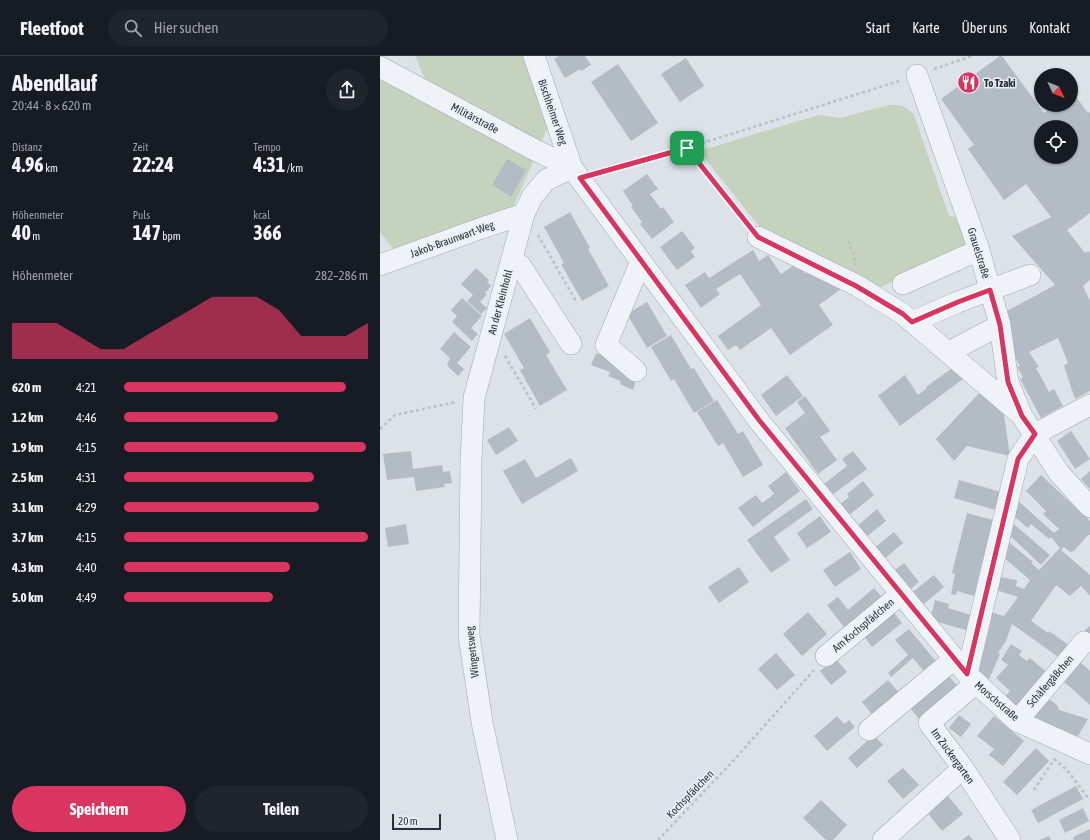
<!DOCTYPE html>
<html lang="de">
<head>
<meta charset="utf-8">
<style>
	:root { --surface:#171b24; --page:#20242c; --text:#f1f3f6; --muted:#9ea1a6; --line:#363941; --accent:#d83561 }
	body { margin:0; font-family:"Asap Condensed",sans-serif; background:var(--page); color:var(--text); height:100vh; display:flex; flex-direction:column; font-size:15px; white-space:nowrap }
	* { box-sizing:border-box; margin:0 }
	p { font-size:13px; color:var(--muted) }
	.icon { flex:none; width:22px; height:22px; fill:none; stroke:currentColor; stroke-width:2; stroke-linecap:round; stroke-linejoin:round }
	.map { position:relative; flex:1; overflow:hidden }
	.side { display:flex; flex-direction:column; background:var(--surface); width:380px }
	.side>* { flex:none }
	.needle { width:26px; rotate:133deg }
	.controls { position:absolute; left:654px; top:12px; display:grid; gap:8px }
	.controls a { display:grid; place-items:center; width:44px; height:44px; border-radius:50%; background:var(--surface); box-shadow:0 1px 3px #0004; font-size:20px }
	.scale { position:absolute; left:12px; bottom:10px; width:49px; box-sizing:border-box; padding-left:4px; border:2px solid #25313f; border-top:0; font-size:11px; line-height:14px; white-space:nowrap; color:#25313f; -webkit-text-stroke:3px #ebf1f5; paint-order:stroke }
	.pin { position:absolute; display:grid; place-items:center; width:34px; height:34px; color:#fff; margin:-17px; border-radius:8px; box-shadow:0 2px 6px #0006 }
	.round { display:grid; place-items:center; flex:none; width:42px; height:42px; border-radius:21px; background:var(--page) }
	.summary { display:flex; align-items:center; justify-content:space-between; height:68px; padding:0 12px }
	h1 { font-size:22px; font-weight:700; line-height:30px }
	.figures { display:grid; grid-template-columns:repeat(3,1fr); gap:6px; height:68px; padding:4px 12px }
	.figures div { display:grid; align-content:center }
	.figures b { font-size:20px; font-weight:700 }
	.figures small { font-size:11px; font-weight:400 }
	.figures p { font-size:11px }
	.chart { height:112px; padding:8px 12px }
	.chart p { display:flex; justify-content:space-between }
	.chart svg { width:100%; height:72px; margin-top:4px; fill:var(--accent); opacity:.7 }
	.button { display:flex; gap:8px; margin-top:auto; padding:8px 12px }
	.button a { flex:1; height:46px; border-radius:24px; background:var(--accent); color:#fff; font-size:16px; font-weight:700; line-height:46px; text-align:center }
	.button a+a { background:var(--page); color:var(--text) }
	ul { padding:0 12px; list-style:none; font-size:13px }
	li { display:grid; grid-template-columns:64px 48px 1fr; align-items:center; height:30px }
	li i { height:10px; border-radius:5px; background:var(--accent) }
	header { display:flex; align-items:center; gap:24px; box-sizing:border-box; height:56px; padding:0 20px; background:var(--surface); border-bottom:1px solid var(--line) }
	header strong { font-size:19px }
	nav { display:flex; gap:22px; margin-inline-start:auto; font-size:14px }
	.search { width:280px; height:36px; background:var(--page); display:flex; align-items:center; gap:10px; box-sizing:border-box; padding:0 14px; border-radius:22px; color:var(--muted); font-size:15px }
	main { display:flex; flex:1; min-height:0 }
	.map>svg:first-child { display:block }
</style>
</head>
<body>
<header>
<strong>Fleetfoot</strong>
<div class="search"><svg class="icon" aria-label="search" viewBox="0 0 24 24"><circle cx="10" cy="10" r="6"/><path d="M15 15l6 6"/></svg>Hier suchen</div>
<nav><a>Start</a><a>Karte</a><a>Über uns</a><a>Kontakt</a></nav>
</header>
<main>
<section class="side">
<div class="summary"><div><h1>Abendlauf</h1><p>20:44 · 8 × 620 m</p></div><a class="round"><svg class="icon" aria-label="share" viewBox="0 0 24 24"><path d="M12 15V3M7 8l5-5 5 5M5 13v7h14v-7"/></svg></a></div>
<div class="figures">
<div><p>Distanz</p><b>4.96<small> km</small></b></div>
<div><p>Zeit</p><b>22:24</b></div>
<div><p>Tempo</p><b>4:31<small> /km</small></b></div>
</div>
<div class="figures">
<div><p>Höhenmeter</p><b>40<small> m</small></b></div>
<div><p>Puls</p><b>147<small> bpm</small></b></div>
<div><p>kcal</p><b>366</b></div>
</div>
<div class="chart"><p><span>Höhenmeter</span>282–286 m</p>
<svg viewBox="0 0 160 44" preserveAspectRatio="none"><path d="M0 44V22L10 22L20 22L30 30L40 38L50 38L60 30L70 22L80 14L90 6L100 6L110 6L120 14L130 30L140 30L150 30L160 22V44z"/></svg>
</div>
<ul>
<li><b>620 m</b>4:21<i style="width:91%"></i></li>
<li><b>1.2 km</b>4:46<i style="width:63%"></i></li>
<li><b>1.9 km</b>4:15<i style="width:99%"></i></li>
<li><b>2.5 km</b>4:31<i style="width:78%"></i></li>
<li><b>3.1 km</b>4:29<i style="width:80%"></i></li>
<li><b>3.7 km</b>4:15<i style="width:100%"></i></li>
<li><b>4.3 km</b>4:40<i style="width:68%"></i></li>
<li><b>5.0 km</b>4:49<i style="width:61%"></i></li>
</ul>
<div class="button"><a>Speichern</a><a>Teilen</a></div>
</section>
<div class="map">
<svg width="710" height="784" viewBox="0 0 710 784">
	<rect width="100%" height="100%" fill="#dce2e8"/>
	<!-- green -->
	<path fill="#c5d2bd" d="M35,0H149L168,71L132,154L15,195L0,176V21L45,23Z
		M509,49C520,48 527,51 534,59L569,160L579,161L588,189L499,232L383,175L319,95L438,59L460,62Z"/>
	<!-- building -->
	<path fill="#b3bcc5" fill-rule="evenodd" d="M179,0H205L211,9L201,15L200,13L185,22L174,3Z
		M620,0H622L664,57L675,49H691V38L693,37L708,57L710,56V157L687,174L705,197L709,195L710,197V224L703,230L710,245V335L695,343L684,310L688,307L678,282L649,296L659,311L656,312L669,336L674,333L683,350L661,362L640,323L643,321L637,311L640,310L636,303L627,255L675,229L632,180L671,161L646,128L624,144L588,93L594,89L561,43ZM661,71H691V101H661Z
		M306,2L324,30L300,46L281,18Z
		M238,8L278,67L251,85L211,26Z
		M127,103L146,114L131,141L112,129Z
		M267,118L278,133L270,138L281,153L283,151L294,166L272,183L260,168L262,166L251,151L253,150L243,135Z
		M190,156L210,192L208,193L229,230L202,245L181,208L184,207L164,171Z
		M302,175L315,192L311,195L315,201L297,214L280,191Z
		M373,194L379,205L388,199L401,218L417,207L425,218L434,212L465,230L439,249L453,269L410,299L391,272L360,294L356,289L348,294L338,280L381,249L360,218L336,233L340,238L321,252L305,229L325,216L329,222Z
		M96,212L109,224L107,226L111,230L105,237L107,238L100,246L107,252L101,258L87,245L93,239L81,228Z
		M82,242L102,260L91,272L98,278L92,285L72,266L77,260L71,254Z
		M267,246L287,280L267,292L247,258Z
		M150,262L170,296L166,299L187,334L160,350L140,314L144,312L124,278Z
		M74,276L91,291L77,307L84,313L78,320L67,309L70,302L60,293Z
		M291,279L311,313L314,312L334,345L314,357L294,323L291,325L271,291Z
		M216,297L235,304L257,321L253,334L240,328L241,325L228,320L230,316L211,309Z
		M575,310L587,320L520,370L498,340L525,319L538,339L547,332L546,331Z
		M407,319L423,340L396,360L381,339Z
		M603,333L623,352L630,400L587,390L574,405L556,383Z
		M425,340L450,375L440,381L457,404L438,418L405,372L425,357L417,346Z
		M337,344L358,378L363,375L383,409L363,421L343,387L338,390L317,356Z
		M129,371L138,385L116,399L107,384Z
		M691,375L710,403L695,413L677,385Z
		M31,395L33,413L62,409L63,416L70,415L72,427L64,428L65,431L36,435L34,421L7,424L3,398Z
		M473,395L487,413L452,439L444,428L467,410L462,403Z
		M191,402L198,415L142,448L123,415L145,403L156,422Z
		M710,415V433L701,423Z
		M406,416L420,435L373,471L358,452L376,439L382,447L394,438L388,430Z
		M661,419L710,465V479H708L694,495L690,496L684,491L681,494L710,519V540L701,530L690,540L676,529L651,565L668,577L669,575L690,590L681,603L632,568L626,585L618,597L620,598L607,628L592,615L606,555L624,560L638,541L613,533L615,520L637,524L636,530L644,533L650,524L622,500L625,483L653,506L652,508L659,514L680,492L671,481L669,483L651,468L648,472L631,458L635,442L674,477L679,473L663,458L666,455L646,435Z
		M579,424L621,436L616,454L574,442Z
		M483,425L494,439L468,460L459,449L469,441L467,438Z
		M426,443L433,453L394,481L410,504L391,517L367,484Z
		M497,453L506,465L485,482L476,471Z
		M587,457L613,464L598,523L594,522L598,523L594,540L577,535L576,539L571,538L575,518L572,517Z
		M440,460L451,476L427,492L417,477Z
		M629,464L670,499L661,509L626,476Z
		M26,468L29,488L8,491L5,472Z
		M514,476L523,487L502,505L493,493Z
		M470,496L481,513L455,531L443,514Z
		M524,507L539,526L527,536L511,517Z
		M359,511L369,526L339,547L328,531Z
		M554,519L564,531L539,552L529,539Z
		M494,532L505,545L467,575L447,549L458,541L468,554Z
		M555,544L569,548L568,552L591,559L586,574L550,564Z
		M512,554L522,567L492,591L482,578Z
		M428,556L447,578L422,600L403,578Z
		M710,570V579L704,575Z
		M529,573L559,609L547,619L533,602L511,621L508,617L528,599L515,584Z
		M631,588L642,595L639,599L647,605L650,602L670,619L637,656L623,643L630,635L616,622L628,609L621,604Z
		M396,597L415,619L397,634L378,613Z
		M456,603L467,616L451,629L440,615Z
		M698,604L710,615V649L681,623Z
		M568,619L579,632L540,664L530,652Z
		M508,624L522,640L496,663L482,646Z
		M665,640L677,649L679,654L708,663L697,682L645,664Z
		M579,659L591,668L581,681L569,672Z
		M457,660L464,668L469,664L475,671L447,695L434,680Z
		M614,660L644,685L623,710L609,699L614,693L597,680Z
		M494,679L503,689L477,712L468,702Z
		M656,692L669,705L637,739L623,726Z
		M523,712L539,729L523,743L507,725Z
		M696,730L703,743L658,767L651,754Z
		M566,738L583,758L562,775L546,755Z
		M441,744L467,769L453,784H446L423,762Z
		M703,752L709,765L685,777L679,764Z
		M710,773V784H694L693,781Z
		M589,779L593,784H582Z
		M669,780L671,784H659Z"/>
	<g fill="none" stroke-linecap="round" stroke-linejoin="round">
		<defs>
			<path id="minor" d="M154,0L192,112L379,365L587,618L637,665L710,698
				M0,11L153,93L192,112
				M537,19L599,194L620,269L628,326L642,360L679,417L710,451
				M378,181L476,229L523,258L639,357
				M131,205L140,209L191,288
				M0,209L99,173L144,158
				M523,228L599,194
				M532,266L578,246L650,219
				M569,296L620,269
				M256,315L226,289L261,205
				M446,600L521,538
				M587,618L638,403L655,378L710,349
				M596,627L549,667L583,712L630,784
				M637,665L704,586
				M489,674L574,603
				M127,784L102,666L89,580L91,404L94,342L144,158L152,141L166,124L192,112
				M503,784L583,712"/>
		</defs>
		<!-- minor casing -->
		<use href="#minor" stroke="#a1a9b2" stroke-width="22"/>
		<!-- path -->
		<path stroke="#bac0c6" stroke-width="2.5" stroke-dasharray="3 3" stroke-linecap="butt" d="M554,13L592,0
			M307,92L367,168
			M218,117L307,92L519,25
			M158,179L197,247
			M468,185L474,198L475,209
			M125,300L156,353
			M0,373L15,359L76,346
			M674,703L687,714L708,742L710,743
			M654,734L675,702
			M278,784L354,704L434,614"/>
		<!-- minor -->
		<use href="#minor" stroke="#eff2f6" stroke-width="21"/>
	</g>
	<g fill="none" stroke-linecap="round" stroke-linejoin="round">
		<defs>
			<path id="route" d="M307,92L378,181L476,230L523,258L532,266L578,246L610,234L620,269L628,326L642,360L655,378L638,403L587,618L379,364L200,122Z"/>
		</defs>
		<!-- route casing -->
		<use href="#route" stroke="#fff" stroke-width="8"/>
		<!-- route -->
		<use href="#route" stroke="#d83561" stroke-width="5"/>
	</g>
	<!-- icons -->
	<defs>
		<symbol id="restaurant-disc" viewBox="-11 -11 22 22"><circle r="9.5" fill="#d83561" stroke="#ebf1f5"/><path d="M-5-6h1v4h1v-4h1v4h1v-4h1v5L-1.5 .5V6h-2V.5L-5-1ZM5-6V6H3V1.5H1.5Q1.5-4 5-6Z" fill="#fff"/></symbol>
	</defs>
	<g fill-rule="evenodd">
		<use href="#restaurant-disc" x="576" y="14" width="25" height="25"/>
	</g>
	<g text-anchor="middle" stroke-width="3" stroke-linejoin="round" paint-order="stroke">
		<!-- poi labels -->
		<g font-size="11" font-weight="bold" fill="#25313f" stroke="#ebf1f5" text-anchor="start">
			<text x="604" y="31">To Tzaki</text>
		</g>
		<!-- street labels -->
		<g font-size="11" fill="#25313f" stroke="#ebf1f5">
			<text transform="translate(173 56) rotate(71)" y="4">Bischheimer Weg</text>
			<text transform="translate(95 62) rotate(28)" y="4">Militärstraße</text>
			<text transform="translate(72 183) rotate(-20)" y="4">Jakob-Braunwart-Weg</text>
			<text transform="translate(599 197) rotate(73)" y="4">Grauelstraße</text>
			<text transform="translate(120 246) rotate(-75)" y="4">An der Kleinhohl</text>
			<text transform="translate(483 569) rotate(-40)" y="4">Am Kochspfädchen</text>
			<text transform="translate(92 596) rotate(-96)" y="4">Wingertsweg</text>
			<text transform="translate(670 625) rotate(-49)" y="4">Schäfergäßchen</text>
			<text transform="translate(617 645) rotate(41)" y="4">Morschstraße</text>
			<text transform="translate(573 700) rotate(54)" y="4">Im Zuckergarten</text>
			<text transform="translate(310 738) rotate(-46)" y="4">Kochspfädchen</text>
		</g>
	</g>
</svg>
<div class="controls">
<a><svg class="needle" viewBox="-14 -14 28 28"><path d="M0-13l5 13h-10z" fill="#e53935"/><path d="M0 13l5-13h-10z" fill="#9ea1a6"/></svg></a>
<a><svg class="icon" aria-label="locate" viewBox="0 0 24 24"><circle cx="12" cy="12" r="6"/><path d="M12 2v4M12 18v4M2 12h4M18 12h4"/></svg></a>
</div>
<div class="scale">20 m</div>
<div class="pin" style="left:307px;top:92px;background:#1e9e55"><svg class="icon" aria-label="arrive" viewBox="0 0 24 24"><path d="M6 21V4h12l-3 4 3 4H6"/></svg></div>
</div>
</main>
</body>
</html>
